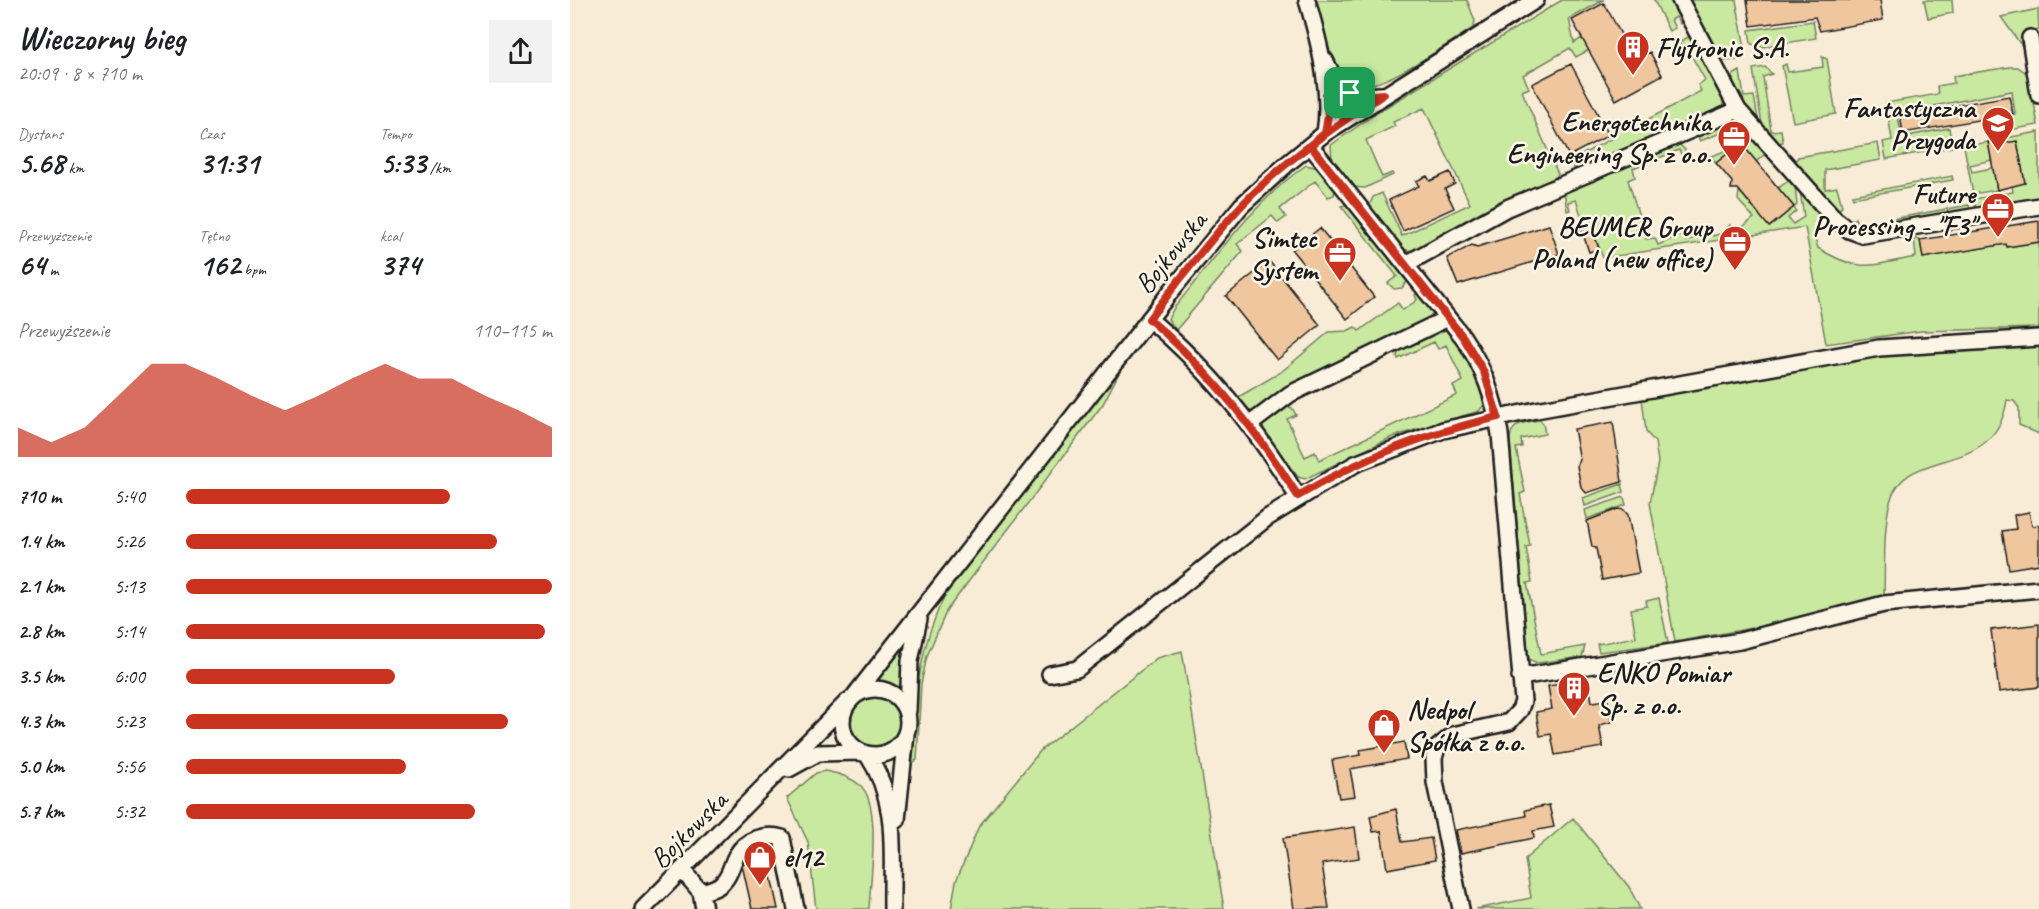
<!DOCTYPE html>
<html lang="pl">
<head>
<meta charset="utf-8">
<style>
	:root { --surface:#fff; --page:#f2f2f2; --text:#202124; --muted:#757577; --accent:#c8321e }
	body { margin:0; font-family:Caveat,sans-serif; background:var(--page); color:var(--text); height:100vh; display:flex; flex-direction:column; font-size:22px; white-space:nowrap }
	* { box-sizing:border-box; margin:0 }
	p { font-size:20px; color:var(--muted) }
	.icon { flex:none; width:33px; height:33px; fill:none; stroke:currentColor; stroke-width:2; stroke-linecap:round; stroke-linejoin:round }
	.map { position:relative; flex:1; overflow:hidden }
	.details { display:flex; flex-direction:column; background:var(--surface); width:570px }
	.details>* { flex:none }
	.pin { position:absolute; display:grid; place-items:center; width:51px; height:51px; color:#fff; margin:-26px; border-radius:12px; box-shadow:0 3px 9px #0006 }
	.round { display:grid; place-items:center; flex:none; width:63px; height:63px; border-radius:0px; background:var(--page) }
	.headline { display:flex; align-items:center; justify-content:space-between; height:102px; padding:0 18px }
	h1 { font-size:33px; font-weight:700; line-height:45px }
	.stats { display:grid; grid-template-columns:repeat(3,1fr); gap:9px; height:102px; padding:6px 18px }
	.stats div { display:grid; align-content:center }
	.stats b { font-size:30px; font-weight:700 }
	.stats small { font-size:16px; font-weight:400 }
	.stats p { font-size:16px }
	.chart { height:168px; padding:12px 18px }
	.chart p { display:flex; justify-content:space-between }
	.chart svg { width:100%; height:108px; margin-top:6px; fill:var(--accent); opacity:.7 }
	ul { padding:0 18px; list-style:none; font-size:20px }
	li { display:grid; grid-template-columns:96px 72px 1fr; align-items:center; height:45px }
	li i { height:15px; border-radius:8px; background:var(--accent) }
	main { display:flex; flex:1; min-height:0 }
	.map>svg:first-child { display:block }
</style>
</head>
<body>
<main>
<section class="details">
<div class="headline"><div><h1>Wieczorny bieg</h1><p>20:09 · 8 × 710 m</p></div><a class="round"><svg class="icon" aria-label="share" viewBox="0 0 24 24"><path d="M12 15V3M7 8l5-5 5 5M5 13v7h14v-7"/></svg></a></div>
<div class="stats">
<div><p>Dystans</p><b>5.68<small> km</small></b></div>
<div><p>Czas</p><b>31:31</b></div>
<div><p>Tempo</p><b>5:33<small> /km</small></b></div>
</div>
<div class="stats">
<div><p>Przewyższenie</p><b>64<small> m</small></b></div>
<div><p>Tętno</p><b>162<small> bpm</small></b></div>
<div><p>kcal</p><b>374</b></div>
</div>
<div class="chart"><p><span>Przewyższenie</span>110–115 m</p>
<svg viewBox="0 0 160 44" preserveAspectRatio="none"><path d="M0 44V32L10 38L20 32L30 19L40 6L50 6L60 12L70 19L80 25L90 19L100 12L110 6L120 12L130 12L140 19L150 25L160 32V44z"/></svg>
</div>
<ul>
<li><b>710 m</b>5:40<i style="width:72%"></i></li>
<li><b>1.4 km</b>5:26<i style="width:85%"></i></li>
<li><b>2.1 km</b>5:13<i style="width:100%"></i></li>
<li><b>2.8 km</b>5:14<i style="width:98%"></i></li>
<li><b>3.5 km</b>6:00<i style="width:57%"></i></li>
<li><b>4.3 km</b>5:23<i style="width:88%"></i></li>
<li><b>5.0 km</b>5:56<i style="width:60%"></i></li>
<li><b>5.7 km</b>5:32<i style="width:79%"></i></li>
</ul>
</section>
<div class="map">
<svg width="1469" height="909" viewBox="0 0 1469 909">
	<rect width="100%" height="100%" fill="#f9ecd7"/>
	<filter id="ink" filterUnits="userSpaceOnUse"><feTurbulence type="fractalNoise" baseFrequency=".0167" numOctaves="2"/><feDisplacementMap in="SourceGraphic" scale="12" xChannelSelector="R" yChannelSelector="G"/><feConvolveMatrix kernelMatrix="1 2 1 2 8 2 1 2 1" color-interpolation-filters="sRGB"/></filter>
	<g filter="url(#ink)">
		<!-- green -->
		<path fill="#c9e8a0" stroke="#72825e" stroke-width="1.5" d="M745,0H897L905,21L903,28C882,41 817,86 795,85C786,85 778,78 770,73L768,75L762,65Z
			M992,0H1034L999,19L1004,43L1012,38L1019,50L1006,57L1000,48L953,75L959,88L952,91L988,174L985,179L845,251L830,249L799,207L803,197L812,193L832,236L900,204L854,108L823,122L825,126L796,140L812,177L822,173L823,175L795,188L783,187L762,161L761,145L808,112Z
			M1084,0H1104L1115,21L1110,24L1106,17L1101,20L1105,28L1099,31Z
			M1119,0H1166L1175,48L1167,56L1168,60L1154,61L1148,57Z
			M1354,0H1382L1383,13L1358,18Z
			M1468,9L1469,30L1452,34L1451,45L1431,17Z
			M1243,21L1246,38L1192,47L1181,44L1179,30Z
			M1118,37H1122L1155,99L1150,111L1009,169L1004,168L999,158L1006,154L1008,157L1046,136L1043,129L1055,122L1060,129L1131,91L1128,85L1135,80L1117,48L1110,51V42Z
			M1252,57L1257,59L1266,114L1223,122L1212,66L1216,64L1218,72L1253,67Z
			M1195,67L1202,74L1193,77L1201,131L1211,130L1213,142L1208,144L1192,124L1183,69Z
			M1440,67H1448L1459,75L1468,125L1434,131L1431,117L1445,114L1442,91L1327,113L1332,137L1379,128L1382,147L1316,159L1313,142L1322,140L1316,103L1368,94L1367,86L1384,83L1383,76Z
			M1170,71L1174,97L1184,96L1189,124L1184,123L1163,86V75Z
			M1155,122L1171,124L1195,154L1186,162L1170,143L1146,163L1141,156L1163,148L1160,139L1156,141L1153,132L1130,141L1127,135Z
			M1469,132V197L1406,210L1404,199L1443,192L1442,185L1455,183L1447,141L1436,143L1435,138Z
			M1418,142L1422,160L1400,165L1402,172L1423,168L1427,190L1403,194L1394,146Z
			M1108,143L1115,150L1113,158L1109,150L1063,168L1065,177L1058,180L1076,239L1085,238L1088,245L1113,234L1115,241L1125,238L1124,233L1140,229L1143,236L1153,233L1160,225L1169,235L1173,232L1170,229L1184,218L1168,200L1169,191L1200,227L1224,207L1208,188L1220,180L1225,186L1227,205L1224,207L1226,211L1218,218L1223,224L1234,217L1230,191L1255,218V223L1244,234L1248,248C1290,274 1301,265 1346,257L1344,238L1350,240L1353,258L1436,244L1438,247L1469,242V328L1351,331L1256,344L1235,227L1033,258L1019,220L1013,221L1006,200L998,202L1000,210L997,211L994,191Z
			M1308,143L1311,160L1255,170V189L1267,187L1272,206L1269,210H1266L1224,163L1228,157Z
			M736,165L752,169L766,186L764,195L758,197L745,181L710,209L716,217L708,223L702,216L667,244L673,251L606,330L598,319L604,308C645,258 683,203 736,165Z
			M1382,176L1383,180L1283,198L1282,195Z
			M780,204L839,279L832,288L824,289L818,283L827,276L771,206Z
			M1399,205L1400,212L1289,229L1281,222L1285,218L1288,225Z
			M849,292L866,313L865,317L685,412L679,414L665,399L711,372L759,332L777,331L785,327L789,331L828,303L833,310L847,300L845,295Z
			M876,328L881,330L914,387L911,388L914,405L909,411L822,437L735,479L728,477L723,470L720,472L692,433L690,426L715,406L722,408L726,415L717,419L735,457L745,452L749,460L887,395L883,386L893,381L876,345L868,349L864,342L828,359L827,356L830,349Z
			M572,340L550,371L533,404L377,610L357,656L351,684L347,760L342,763C346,699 346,654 375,595Z
			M1469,344V434L1449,425V408L1444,401L1437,400C1425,481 1335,443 1320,502C1313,529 1315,568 1314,595L1210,623L1105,642L1080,503L1088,462L1085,442L1076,432L1072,398L1324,353Z
			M970,420L973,423L975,434L951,439L952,447L946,448L955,492L950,494L960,546L956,547L962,582L957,583L971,654L1015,646L1012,657L968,663L960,660L958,655L940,441C940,423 954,422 970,420Z
			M1052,484L1054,492L1015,506L1013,498Z
			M1054,497L1056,505L1017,519L1015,510Z
			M1089,598L1098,643L1029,652L1027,644L1066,637L1061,609L1077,606L1076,601Z
			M338,640L332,694L319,687L302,685Z
			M612,651L654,909H381L386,881L409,826L471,750L587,658Z
			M281 722a24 24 0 1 1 48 0a24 24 0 1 1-48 0Z
			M255,771C267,773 280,777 290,785C312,804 300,881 299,909H246L238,842L217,798L246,773Z
			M1003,818L1059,887L1070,909H906L961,898L955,859Z"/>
		<!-- building -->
		<path fill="#efc69e" stroke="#1c1c1c" stroke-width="1.5" d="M1177,0H1310L1313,20L1250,31L1245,17L1181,26Z
			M1034,3L1065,60L1080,52L1092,75L1046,100L1002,20Z
			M1001,64L1039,135L999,156L962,84Z
			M1439,96L1443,114L1333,133L1330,115Z
			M1429,140L1430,144L1447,141L1455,183L1427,190L1418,142Z
			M1171,143L1224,207L1199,227L1168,189H1161L1162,182L1146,163Z
			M880,172L885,184L875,189L884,208L833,231L819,200L849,186L846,181L857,176L860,181Z
			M1019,219L1029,249L1019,252L1009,222Z
			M1469,221V242L1437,247L1436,244L1353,258L1350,240Z
			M979,225L989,254L888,285L877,258L902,245L907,247Z
			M750,228L804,297L777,319L722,250Z
			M699,261L750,325L707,360L656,296Z
			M1043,422L1052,482L1016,493L1011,487L1007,466L1010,460L1004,429Z
			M1048,509L1054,510L1058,515L1069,573L1032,580L1026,548L1022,547L1017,521Z
			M1459,512L1462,526L1469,525V564L1439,569L1432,531L1446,529L1444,515Z
			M1469,624V687L1429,692L1421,630Z
			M1018,679L1022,702L1038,700L1042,722L1029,725L1033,747L985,755L981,734L970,736L966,712L982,709L978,686Z
			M834,742L837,759L780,769L785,796L769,798L762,760L791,755L790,750Z
			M979,805L984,827L963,831L964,838L891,853L886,830L956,816L955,810Z
			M826,809L832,842L861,838L865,860L817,869L811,831L803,832L800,816Z
			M785,827L789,858L752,864L759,908L724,909L713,838Z
			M197,858L208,909H182L172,865L174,863Z"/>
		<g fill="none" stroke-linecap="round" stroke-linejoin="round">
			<defs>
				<path id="minor" d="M737,0C749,41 762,91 755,133
					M1110,0L1168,110L1265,219L1279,230L1293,235L1469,206
					M1460,38L1469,95
					M755,60L771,93L778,118
					M770,89L790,96L812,95
					M740,145L893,337C914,368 924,397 930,434L953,701L950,710L939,722L883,735L867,748L864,758L865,782L891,909
					M836,264L937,208L1168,110
					M579,319C638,368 688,431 728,497
					M679,425L720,394L878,318
					M480,674L507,669L697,518L785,464L873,430L966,410L1309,348L1469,338
					M950,677L1170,641L1314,604L1469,589
					M272 722a33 33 0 1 1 66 0a33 33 0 1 1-66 0Z
					M285,695L602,290L671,206L717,164L755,133L966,0
					M338,711L340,661L349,619
					M297,754C330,803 321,854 322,909
					M219,769L248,753L290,752
					M327,820L336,734
					M112,870L131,892L134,909
					M131,892C139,890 148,888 153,882C161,874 161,865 166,856C176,839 195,833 212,838L226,909
					M73,909L278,701"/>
			</defs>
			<!-- minor casing -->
			<use href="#minor" stroke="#1c1c1c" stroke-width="20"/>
			<!-- minor -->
			<use href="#minor" stroke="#fcf5e5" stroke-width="15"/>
		</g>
	</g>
	<g fill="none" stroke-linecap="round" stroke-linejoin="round" filter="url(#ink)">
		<defs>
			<path id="route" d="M780,93L770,89L778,118C740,144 703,172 672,205C638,241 609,281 579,319C638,369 687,431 728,496C793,457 854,434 928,417L914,372L893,337L740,145L755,133L758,116L756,95L765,110L778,118L814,94L790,96L780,93"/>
		</defs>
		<!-- route casing -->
		<use href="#route" stroke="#fff" stroke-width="12"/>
		<!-- route -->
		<use href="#route" stroke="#c8321e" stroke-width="8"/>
	</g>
	<!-- icons -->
	<defs>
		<symbol id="building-pin" viewBox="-11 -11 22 30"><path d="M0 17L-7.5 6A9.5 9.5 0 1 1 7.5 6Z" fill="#c8321e" stroke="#fcf5e5"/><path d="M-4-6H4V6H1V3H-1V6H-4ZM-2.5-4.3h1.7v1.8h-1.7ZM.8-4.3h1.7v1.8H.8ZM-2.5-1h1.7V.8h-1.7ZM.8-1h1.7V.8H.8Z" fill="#fff"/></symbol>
		<symbol id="school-pin" viewBox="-11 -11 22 30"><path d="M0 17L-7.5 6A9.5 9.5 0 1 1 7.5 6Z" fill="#c8321e" stroke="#fcf5e5"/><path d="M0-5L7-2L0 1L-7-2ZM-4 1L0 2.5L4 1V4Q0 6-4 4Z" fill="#fff"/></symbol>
		<symbol id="office-pin" viewBox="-11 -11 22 30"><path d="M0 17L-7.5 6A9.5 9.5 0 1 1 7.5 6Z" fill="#c8321e" stroke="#fcf5e5"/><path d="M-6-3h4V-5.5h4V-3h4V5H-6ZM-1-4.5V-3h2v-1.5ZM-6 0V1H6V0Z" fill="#fff"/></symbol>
		<symbol id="shop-pin" viewBox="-11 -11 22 30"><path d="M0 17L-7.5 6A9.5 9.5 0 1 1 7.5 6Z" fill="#c8321e" stroke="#fcf5e5"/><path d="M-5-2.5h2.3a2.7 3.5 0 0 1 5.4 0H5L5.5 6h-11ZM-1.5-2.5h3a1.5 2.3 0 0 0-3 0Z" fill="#fff"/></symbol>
	</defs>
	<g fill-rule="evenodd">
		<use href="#building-pin" x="1044" y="28" width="38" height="52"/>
		<use href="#school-pin" x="1409" y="104" width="38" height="52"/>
		<use href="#office-pin" x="1145" y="118" width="38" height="52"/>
		<use href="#office-pin" x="1409" y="190" width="38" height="52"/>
		<use href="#office-pin" x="1146" y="223" width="38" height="52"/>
		<use href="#office-pin" x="751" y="234" width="38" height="52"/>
		<use href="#building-pin" x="985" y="669" width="38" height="52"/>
		<use href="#shop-pin" x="795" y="706" width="38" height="52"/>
		<use href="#shop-pin" x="171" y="838" width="38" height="52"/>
	</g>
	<g text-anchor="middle" stroke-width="5" stroke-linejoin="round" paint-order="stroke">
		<!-- poi labels -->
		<g font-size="28" font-weight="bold" fill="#1c1c1c" stroke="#fcf5e5" text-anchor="end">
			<text x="1086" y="57" text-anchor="start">Flytronic S.A.</text>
			<text x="1405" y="117">Fantastyczna<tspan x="1405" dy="32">Przygoda</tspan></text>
			<text x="1141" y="131">Energotechnika<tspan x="1141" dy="32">Engineering Sp. z o.o.</tspan></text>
			<text x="1405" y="203">Future<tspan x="1405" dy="32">Processing - "F3"</tspan></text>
			<text x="1142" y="236">BEUMER Group<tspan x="1142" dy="32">Poland (new office)</tspan></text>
			<text x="747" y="247">Simtec<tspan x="747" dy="32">System</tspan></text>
			<text x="1027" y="682" text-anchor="start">ENKO Pomiar<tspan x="1027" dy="32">Sp. z o.o.</tspan></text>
			<text x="837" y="719" text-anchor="start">Nedpol<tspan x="837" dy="32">Spółka z o.o.</tspan></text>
			<text x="213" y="867" text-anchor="start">el12</text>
		</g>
		<!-- street labels -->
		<g font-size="28" fill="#1c1c1c" stroke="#fcf5e5">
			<text transform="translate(600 252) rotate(-51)" y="10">Bojkowska</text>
			<text transform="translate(118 829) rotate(-45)" y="10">Bojkowska</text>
		</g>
	</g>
</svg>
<div class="pin" style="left:780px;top:93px;background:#1e9e55"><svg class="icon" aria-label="arrive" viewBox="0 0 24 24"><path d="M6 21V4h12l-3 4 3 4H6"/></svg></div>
</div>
</main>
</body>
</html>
